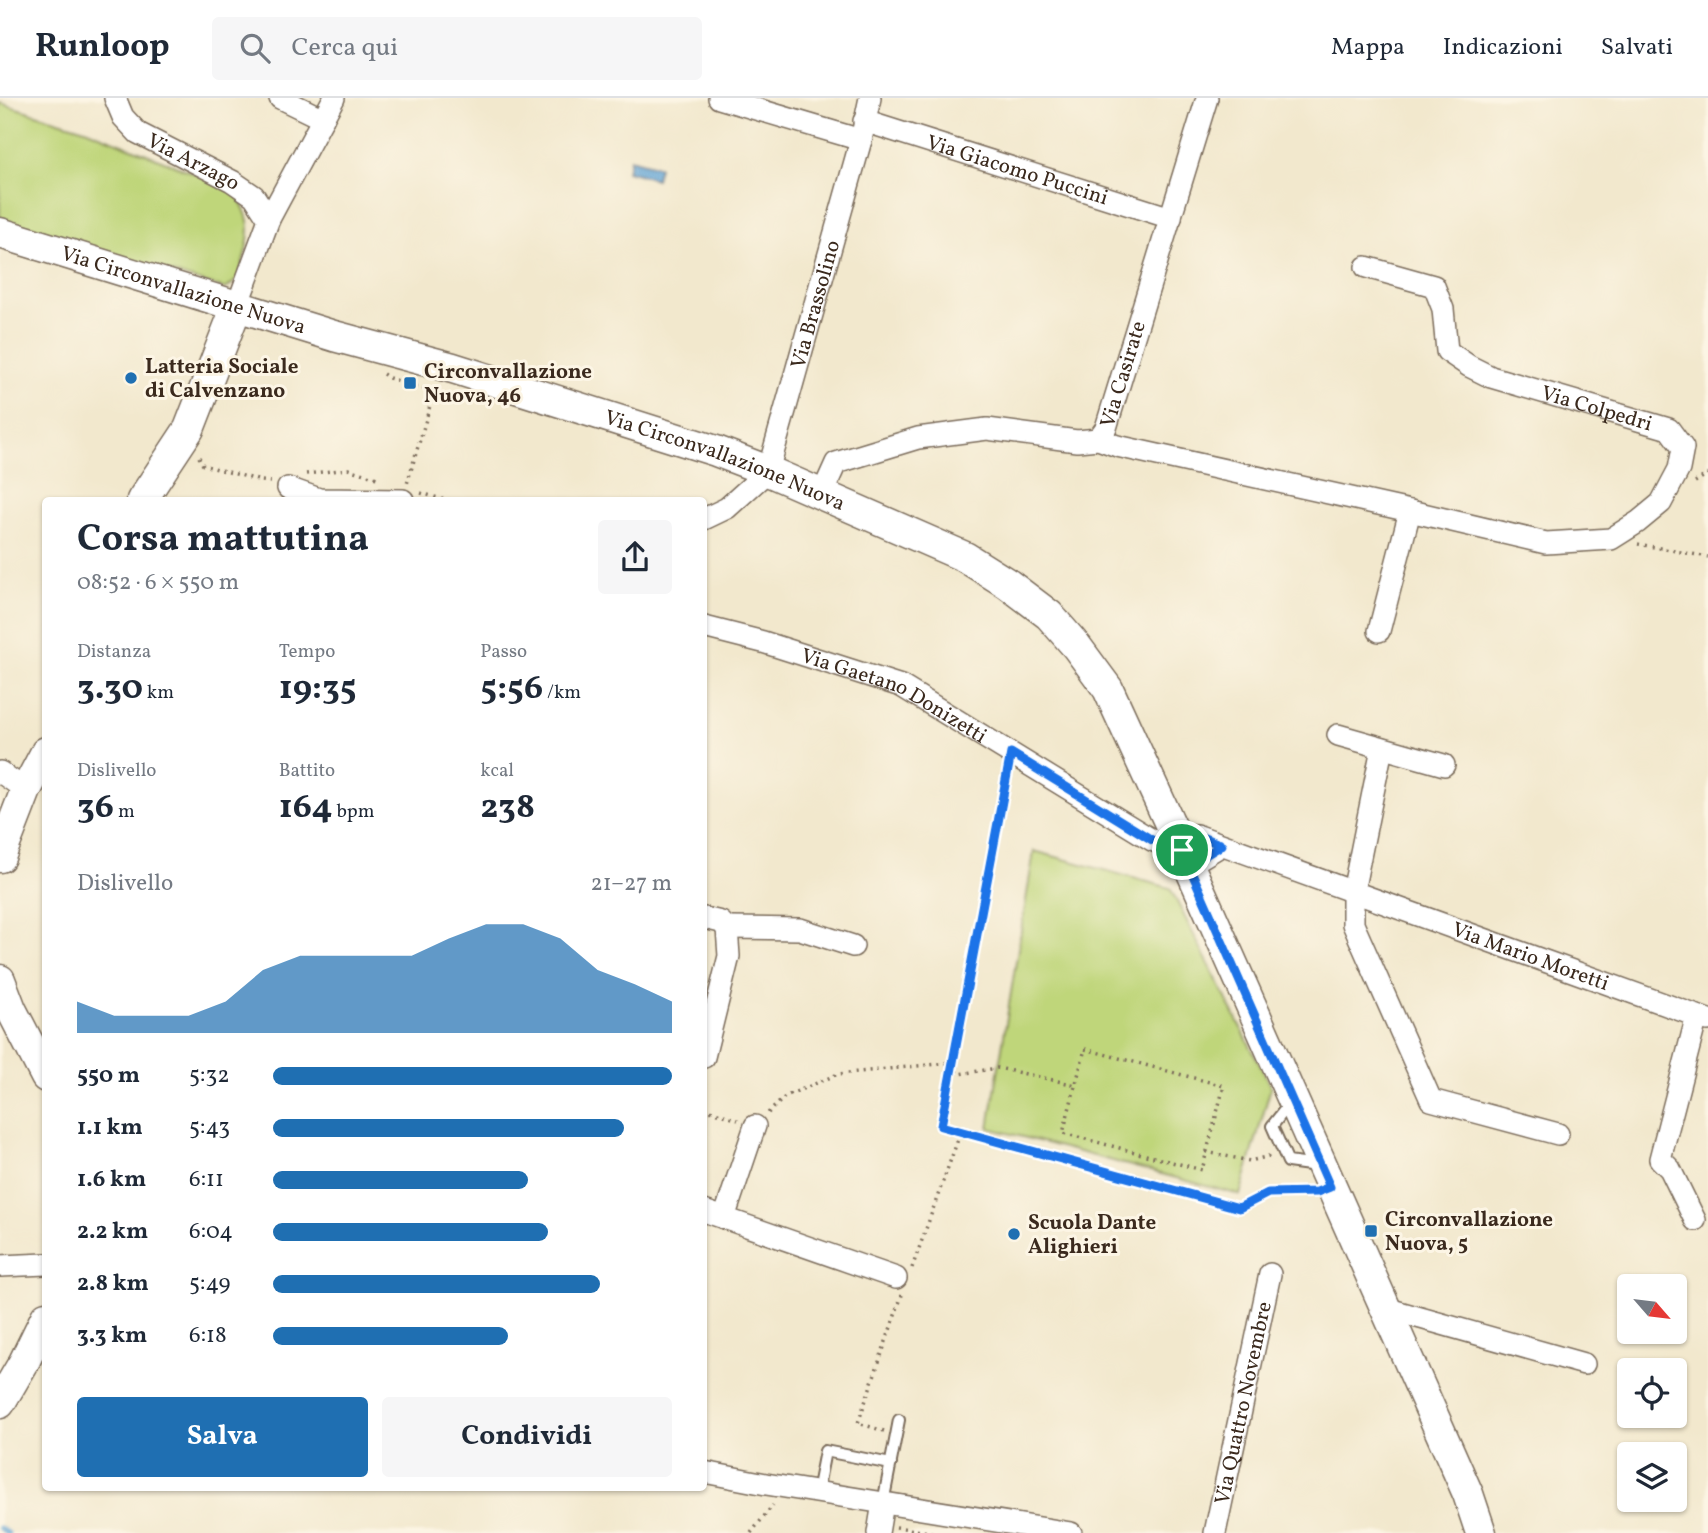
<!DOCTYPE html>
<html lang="it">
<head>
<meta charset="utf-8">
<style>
	:root { --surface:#fff; --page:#f6f6f7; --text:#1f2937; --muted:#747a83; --line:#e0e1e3; --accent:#1f6fb2 }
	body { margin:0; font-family:Vollkorn,serif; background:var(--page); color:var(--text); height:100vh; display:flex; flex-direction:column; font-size:26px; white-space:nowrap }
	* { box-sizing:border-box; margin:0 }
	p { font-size:23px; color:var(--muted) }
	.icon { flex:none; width:38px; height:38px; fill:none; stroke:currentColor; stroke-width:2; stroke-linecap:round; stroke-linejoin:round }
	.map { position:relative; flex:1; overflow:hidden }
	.panel { position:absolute; left:42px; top:399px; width:665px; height:994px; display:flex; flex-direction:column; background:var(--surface); border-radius:7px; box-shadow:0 2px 5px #0004 }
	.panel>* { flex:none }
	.needle { width:46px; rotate:118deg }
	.fabs { position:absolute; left:1617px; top:1176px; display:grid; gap:14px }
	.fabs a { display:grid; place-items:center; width:70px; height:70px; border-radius:7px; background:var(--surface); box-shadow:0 2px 5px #0004; font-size:35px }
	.pin { position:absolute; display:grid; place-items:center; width:60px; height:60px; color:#fff; margin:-30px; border:4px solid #fff; border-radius:50%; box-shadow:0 2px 7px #0007 }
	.round { display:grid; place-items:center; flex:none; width:74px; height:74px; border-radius:7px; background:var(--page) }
	.headline { display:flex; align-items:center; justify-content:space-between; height:119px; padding:0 35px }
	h1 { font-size:38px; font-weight:700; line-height:52px }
	.metrics { display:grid; grid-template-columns:repeat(3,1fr); gap:10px; height:119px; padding:7px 35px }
	.metrics div { display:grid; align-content:center }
	.metrics b { font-size:35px; font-weight:700 }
	.metrics small { font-size:19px; font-weight:400 }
	.metrics p { font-size:19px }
	.chart { height:196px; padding:14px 35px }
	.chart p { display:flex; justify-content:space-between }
	.chart svg { width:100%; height:126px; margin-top:7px; fill:var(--accent); opacity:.7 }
	.cta { display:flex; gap:14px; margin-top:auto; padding:14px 35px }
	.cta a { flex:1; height:80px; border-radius:7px; background:var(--accent); color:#fff; font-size:28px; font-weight:700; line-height:80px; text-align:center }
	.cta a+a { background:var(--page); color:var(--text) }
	ul { padding:0 35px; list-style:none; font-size:23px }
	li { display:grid; grid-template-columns:112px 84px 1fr; align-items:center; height:52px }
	li i { height:18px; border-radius:9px; background:var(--accent) }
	header { display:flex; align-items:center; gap:42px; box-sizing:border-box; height:98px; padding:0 35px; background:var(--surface); border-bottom:2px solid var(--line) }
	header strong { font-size:33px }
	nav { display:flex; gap:38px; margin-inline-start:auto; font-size:24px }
	.search { width:490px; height:63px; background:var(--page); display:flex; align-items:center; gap:18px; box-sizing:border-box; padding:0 24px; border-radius:7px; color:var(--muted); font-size:26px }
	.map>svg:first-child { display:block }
</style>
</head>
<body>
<header>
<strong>Runloop</strong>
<div class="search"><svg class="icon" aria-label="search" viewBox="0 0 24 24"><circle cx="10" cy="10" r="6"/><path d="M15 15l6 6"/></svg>Cerca qui</div>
<nav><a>Mappa</a><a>Indicazioni</a><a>Salvati</a></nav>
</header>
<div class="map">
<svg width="1708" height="1435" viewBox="0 0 1708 1435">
	<rect width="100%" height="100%" fill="#fcf5e5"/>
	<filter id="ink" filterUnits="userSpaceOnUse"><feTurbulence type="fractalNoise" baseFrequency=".0143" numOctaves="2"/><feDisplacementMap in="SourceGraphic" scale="14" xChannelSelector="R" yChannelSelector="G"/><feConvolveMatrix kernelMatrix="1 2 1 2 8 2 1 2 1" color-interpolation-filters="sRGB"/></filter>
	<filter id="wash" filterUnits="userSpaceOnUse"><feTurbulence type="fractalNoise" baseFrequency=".00686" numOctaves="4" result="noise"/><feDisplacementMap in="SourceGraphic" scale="28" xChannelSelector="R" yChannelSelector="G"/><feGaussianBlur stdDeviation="1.57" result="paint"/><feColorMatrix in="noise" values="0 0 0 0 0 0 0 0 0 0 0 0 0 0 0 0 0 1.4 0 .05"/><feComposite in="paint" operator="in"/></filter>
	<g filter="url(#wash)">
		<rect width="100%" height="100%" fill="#f2e8cd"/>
		<!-- green -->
		<path fill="#bfd67a" stroke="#7d804c" stroke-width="2" d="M0,5L85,31L231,90C259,126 248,140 239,180L226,191L0,124Z
			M1034,753L1170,790L1271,989L1240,1097L989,1030Z"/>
		<!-- water -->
		<path fill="#60a3d4" stroke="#4e6679" stroke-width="2" d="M630,61L659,69L656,81L627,73Z"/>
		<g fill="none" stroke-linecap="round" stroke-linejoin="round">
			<!-- stream -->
			<path stroke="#60a3d4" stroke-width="5" d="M0,1430L8,1435"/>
		</g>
	</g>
	<g filter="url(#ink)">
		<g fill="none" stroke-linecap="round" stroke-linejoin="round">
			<defs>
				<path id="lane" d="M1290,1005L1272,1028L1288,1064L1317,1068
					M817,1394L825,1353L891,1366
					M883,1405L899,1322"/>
				<g id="street">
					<path id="s1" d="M115,0L123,19L138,35L232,83L254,98L269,121L237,208"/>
					<path d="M280,0L323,21"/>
					<path d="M719,0L861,42"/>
					<path id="s2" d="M864,23L1171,120"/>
					<path d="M269,121L334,0"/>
					<path id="s3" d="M1366,169L1434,188L1443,211L1447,253L1469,268L1491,279L1669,331L1683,350L1679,371L1661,405L1638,424L1611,441L1546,445L1410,413"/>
					<path id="s4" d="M1098,341L1106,330L1113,307L1207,0"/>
					<path d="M288,390L319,401L403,402"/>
					<path d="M822,396L836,365L918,340L987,331L1077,343L1098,341L1117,348L1410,413L1379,533"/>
					<path id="s5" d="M704,421L727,410L768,373L861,42L870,0"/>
					<path id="s6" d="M704,529L763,544L901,588L1152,742L1199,761L1222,747"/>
					<path d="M1338,637L1444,667"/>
					<path d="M1382,650L1353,794V826L1431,1002L1558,1036"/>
					<path d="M0,674L26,692"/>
					<path id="s7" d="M1182,752L1188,737H1196L1708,922"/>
					<path d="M704,820L721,824L727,830"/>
					<path d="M727,830L800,831L853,848"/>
					<path d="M704,959L729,858L727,830"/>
					<path d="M704,1113L896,1180"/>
					<path d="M724,1120L755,1028"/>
					<path d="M1695,1122L1670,1071L1660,1061L1697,918"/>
					<path d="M0,1168L46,1166"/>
					<path d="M1385,1210L1584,1266"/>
					<path d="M704,1374L766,1386L1071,1435"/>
					<path d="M878,1435L883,1405"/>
					<path id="s8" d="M1215,1435L1270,1176"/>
				</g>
				<g id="secondary">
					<path id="s9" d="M0,135L334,238L453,270L716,353L768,373L965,459L1008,486L1049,517L1077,549L1108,591L1182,752L1468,1396L1481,1435"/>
					<path d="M142,402L189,331L237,208"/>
					<path d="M0,759L26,692L46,654"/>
					<path d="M0,882L11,911L46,979"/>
					<path d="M0,1305L24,1264L46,1219"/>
				</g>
			</defs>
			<!-- lane casing -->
			<use href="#lane" stroke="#7b6c5b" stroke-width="14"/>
			<!-- street casing -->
			<use href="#street" stroke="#7b6c5b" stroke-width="24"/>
			<!-- secondary casing -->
			<use href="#secondary" stroke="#7b6c5b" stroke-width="33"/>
			<!-- path -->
			<path stroke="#7b6c5b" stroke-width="3.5" stroke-dasharray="2 5" stroke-linecap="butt" d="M383,276L389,280L434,294L407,386
				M199,359L203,367L261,383L271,384
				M306,376L348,371L380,381
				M1695,384L1708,376
				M421,395L445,402
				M1638,446L1708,459
				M1008,675L941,1028L1239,1110L1268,1095H1308
				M1085,951L1224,988L1202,1072L1063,1035Z
				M704,1010L738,1022
				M768,1015L786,998L838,976L948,965L959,976L998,970L1076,987
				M1206,1054L1250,1063L1273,1057
				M912,1170L961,1033
				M884,1333L858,1325L902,1197
				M896,1429L935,1435
				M751,1435L773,1407"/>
			<!-- lane -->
			<use href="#lane" stroke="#fff" stroke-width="10"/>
			<!-- street -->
			<use href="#street" stroke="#fff" stroke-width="21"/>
			<!-- secondary -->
			<use href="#secondary" stroke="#fff" stroke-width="30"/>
		</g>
	</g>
	<g fill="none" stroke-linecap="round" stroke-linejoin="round" filter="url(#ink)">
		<defs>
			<path id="route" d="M1182,752L1152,742L1011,655L941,1028L1239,1110L1268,1095L1317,1094L1330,1089L1182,752L1199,761L1222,747L1196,737H1188L1182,752"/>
		</defs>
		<!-- route casing -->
		<use href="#route" stroke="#fff" stroke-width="14"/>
		<!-- route -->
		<use href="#route" stroke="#1a73e8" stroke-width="9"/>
	</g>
	<!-- markers -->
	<g fill="#1f6fb2" stroke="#fcf5e5" stroke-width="2.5">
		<circle cx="131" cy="280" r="7"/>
		<rect x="403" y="278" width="14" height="14" rx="3.5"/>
		<rect x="1364" y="1126" width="14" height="14" rx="3.5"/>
		<circle cx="1014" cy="1136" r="7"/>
	</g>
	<g text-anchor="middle" stroke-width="6" stroke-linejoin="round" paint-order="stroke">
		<!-- street labels -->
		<g font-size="21" fill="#3b2a1e" stroke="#fcf5e5">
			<text dy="7" stroke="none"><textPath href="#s1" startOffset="105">Via Arzago</textPath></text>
			<text dy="7" stroke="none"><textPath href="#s2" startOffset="161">Via Giacomo Puccini</textPath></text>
			<text dy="7" stroke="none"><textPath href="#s9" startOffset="192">Via Circonvallazione Nuova</textPath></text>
			<text dy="7" stroke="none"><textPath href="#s5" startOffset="254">Via Brassolino</textPath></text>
			<text dy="7" stroke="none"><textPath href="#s4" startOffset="70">Via Casirate</textPath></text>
			<text dy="7" stroke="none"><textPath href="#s3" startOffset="299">Via Colpedri</textPath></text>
			<text dy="7" stroke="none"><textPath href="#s9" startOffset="760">Via Circonvallazione Nuova</textPath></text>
			<text dy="7" stroke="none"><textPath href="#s6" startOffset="203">Via Gaetano Donizetti</textPath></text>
			<text dy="7" stroke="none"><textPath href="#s7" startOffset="380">Via Mario Moretti</textPath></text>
			<text dy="7" stroke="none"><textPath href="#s8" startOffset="133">Via Quattro Novembre</textPath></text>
		</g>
		<!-- poi labels -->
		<g font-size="21" font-weight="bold" fill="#3b2a1e" stroke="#fcf5e5" text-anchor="start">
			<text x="145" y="275">Latteria Sociale<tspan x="145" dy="24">di Calvenzano</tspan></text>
			<text x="424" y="280">Circonvallazione<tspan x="424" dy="24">Nuova, 46</tspan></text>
			<text x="1385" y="1128">Circonvallazione<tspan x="1385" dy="24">Nuova, 5</tspan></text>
			<text x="1028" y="1131">Scuola Dante<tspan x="1028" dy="24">Alighieri</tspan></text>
		</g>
	</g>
</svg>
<div class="fabs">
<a><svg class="needle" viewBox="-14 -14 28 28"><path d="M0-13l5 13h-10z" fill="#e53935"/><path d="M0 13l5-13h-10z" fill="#747a83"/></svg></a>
<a><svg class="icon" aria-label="locate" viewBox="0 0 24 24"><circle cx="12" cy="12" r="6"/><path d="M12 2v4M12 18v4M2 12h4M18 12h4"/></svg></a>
<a><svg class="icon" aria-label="layers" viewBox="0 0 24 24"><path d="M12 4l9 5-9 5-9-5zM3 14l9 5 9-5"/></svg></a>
</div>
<div class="pin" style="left:1182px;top:752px;background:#1e9e55"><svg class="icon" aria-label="arrive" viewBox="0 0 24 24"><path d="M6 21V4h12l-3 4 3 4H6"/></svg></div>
<section class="panel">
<div class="headline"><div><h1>Corsa mattutina</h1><p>08:52 · 6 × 550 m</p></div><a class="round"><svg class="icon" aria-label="share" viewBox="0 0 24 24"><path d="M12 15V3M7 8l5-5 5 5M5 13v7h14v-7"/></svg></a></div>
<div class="metrics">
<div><p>Distanza</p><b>3.30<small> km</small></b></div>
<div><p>Tempo</p><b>19:35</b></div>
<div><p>Passo</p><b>5:56<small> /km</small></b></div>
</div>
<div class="metrics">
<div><p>Dislivello</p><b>36<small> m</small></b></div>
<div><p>Battito</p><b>164<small> bpm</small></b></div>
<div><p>kcal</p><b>238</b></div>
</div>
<div class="chart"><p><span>Dislivello</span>21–27 m</p>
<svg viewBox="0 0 160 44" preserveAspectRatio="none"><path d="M0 44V33L10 38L20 38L30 38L40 33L50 22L60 17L70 17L80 17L90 17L100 11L110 6L120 6L130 11L140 22L150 27L160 33V44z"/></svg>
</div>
<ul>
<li><b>550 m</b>5:32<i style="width:100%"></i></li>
<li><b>1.1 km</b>5:43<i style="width:88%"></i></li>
<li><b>1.6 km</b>6:11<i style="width:64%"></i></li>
<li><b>2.2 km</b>6:04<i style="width:69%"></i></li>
<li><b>2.8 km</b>5:49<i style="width:82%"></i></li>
<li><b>3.3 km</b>6:18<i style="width:59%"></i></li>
</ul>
<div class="cta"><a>Salva</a><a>Condividi</a></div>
</section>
</div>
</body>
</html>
